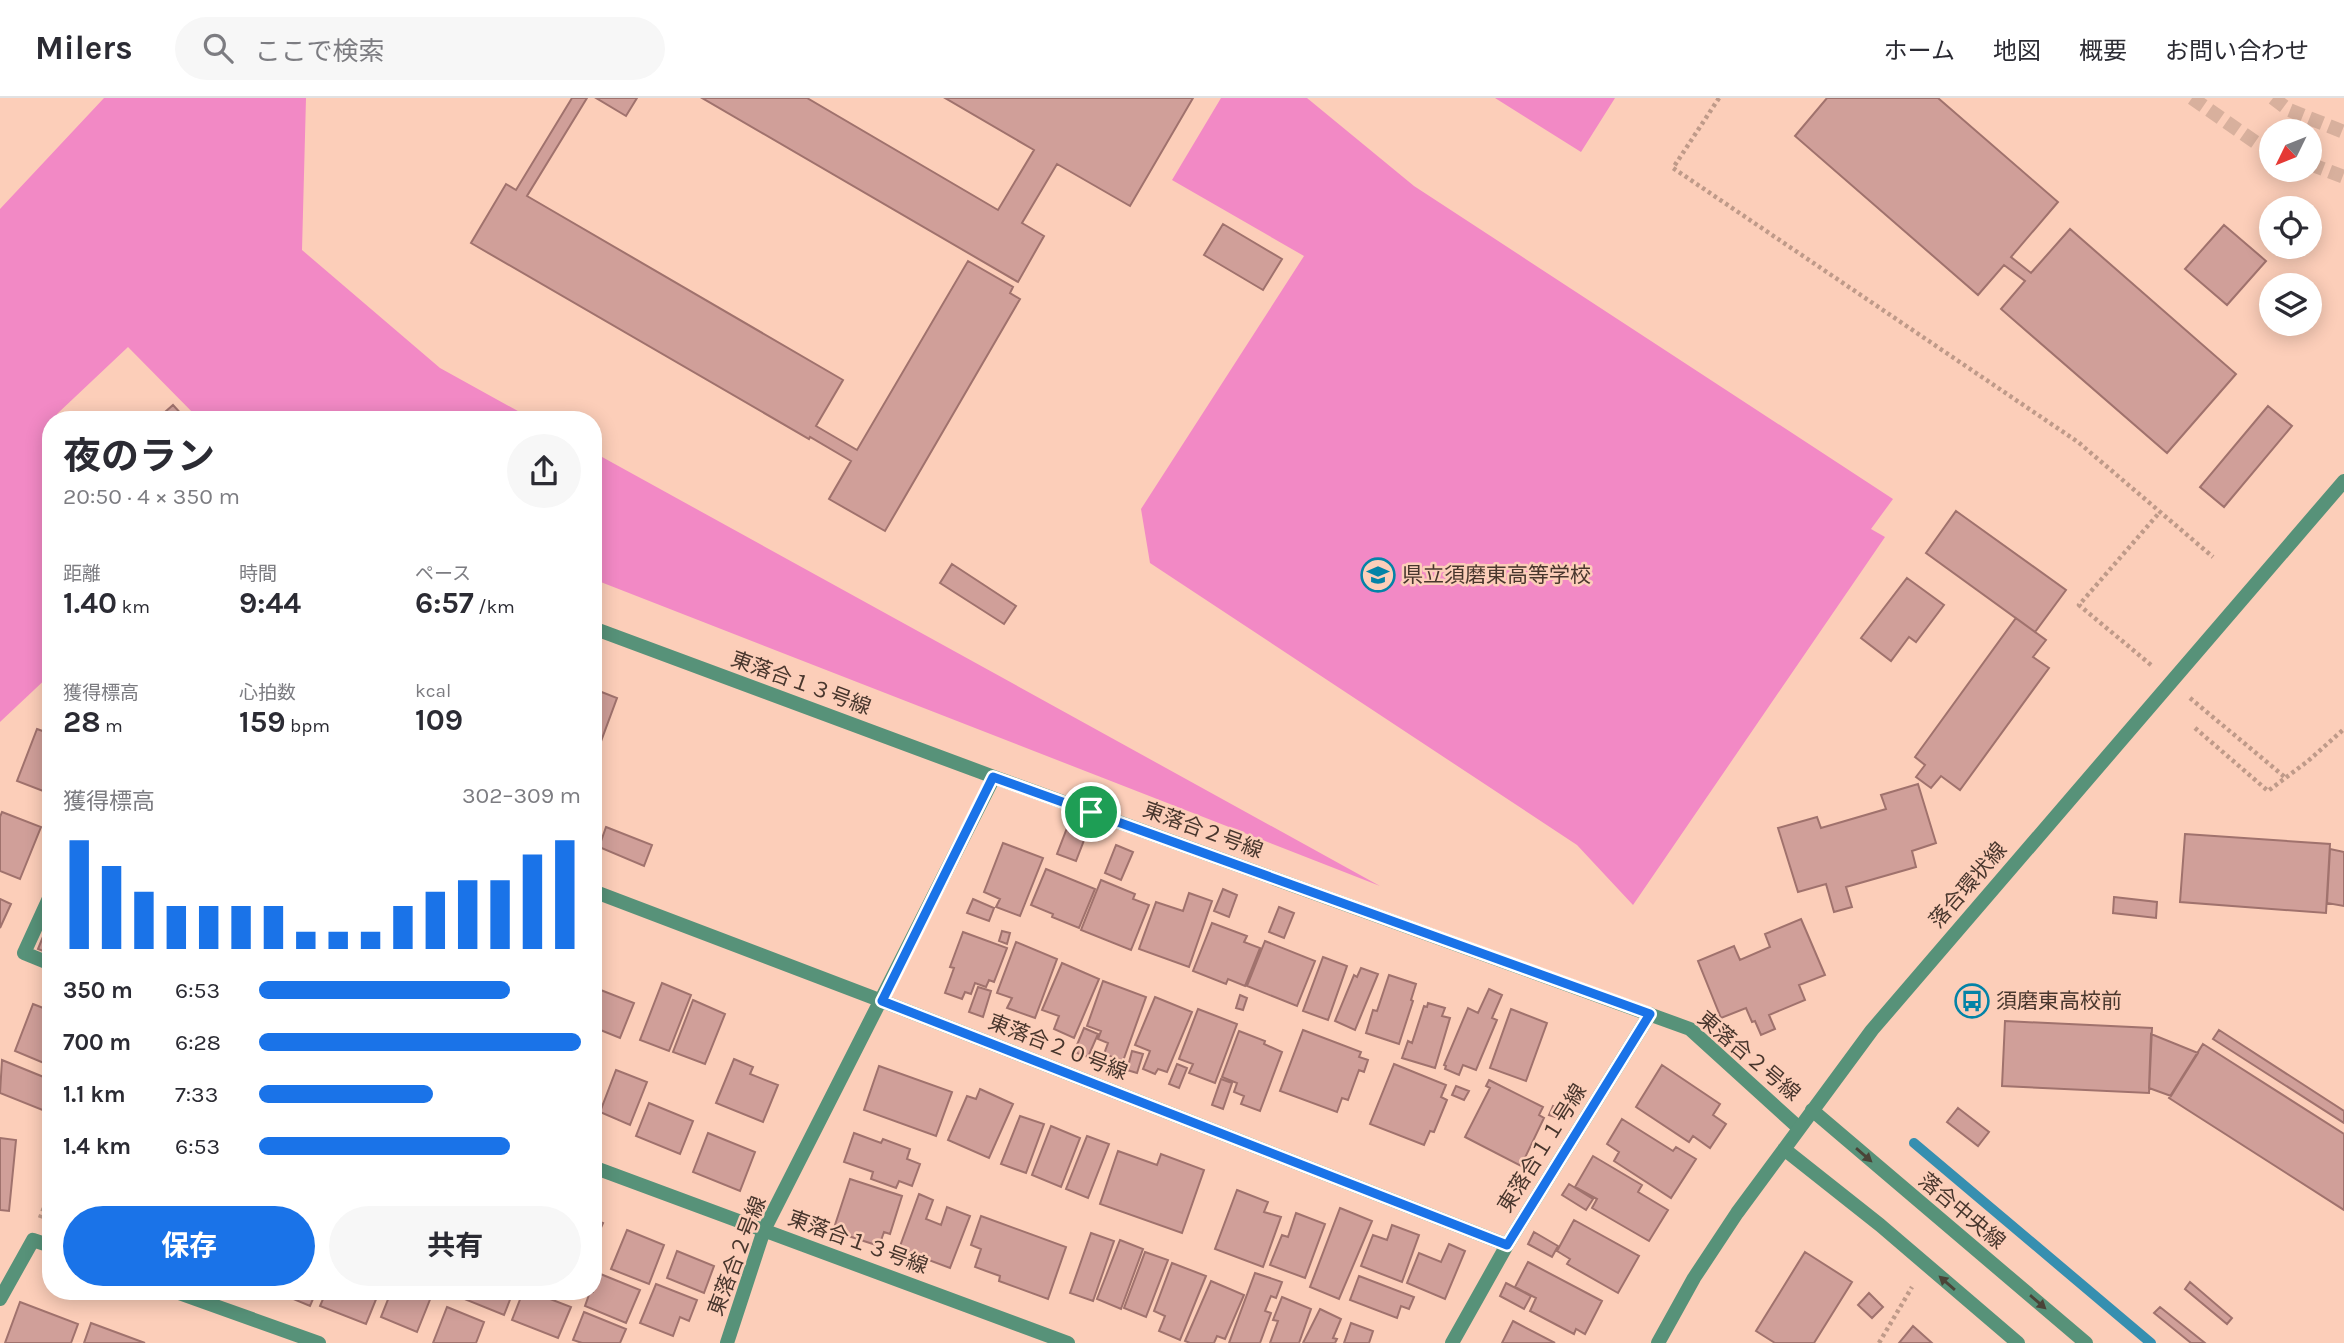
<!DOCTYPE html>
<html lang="ja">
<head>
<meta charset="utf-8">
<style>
	:root { --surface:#fff; --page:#f7f7f7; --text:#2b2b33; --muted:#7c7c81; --line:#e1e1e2; --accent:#1a73e8 }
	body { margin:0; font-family:Karla,"Noto Sans JP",sans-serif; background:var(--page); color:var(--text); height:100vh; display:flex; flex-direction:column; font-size:26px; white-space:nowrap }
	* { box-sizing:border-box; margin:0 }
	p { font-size:23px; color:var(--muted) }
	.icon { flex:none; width:38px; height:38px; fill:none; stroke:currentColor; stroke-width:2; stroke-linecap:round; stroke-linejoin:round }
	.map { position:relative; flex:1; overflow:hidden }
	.details { position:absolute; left:42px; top:313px; width:560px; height:889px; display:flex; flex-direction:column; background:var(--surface); border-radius:28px; box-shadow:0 4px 18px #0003 }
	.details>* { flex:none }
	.needle { width:46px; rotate:227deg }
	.tools { position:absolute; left:2259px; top:21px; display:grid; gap:14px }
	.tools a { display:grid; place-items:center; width:63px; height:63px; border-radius:50%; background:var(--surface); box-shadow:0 4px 18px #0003; font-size:35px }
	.pin { position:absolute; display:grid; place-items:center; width:60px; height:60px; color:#fff; margin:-30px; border:4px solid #fff; border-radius:50%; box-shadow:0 2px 7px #0007 }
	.round { display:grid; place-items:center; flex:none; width:74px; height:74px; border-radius:37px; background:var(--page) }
	.summary { display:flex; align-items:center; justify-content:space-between; height:119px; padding:0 21px }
	h1 { font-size:38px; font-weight:700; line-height:52px }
	.metrics { display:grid; grid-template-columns:repeat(3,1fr); gap:10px; height:119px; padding:7px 21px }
	.metrics div { display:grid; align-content:center }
	.metrics b { font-size:30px; font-weight:700 }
	.metrics small { font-size:19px; font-weight:400 }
	.metrics p { font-size:19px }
	.chart { height:196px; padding:14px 21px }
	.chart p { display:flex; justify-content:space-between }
	.chart svg { width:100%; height:126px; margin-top:7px; stroke:var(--accent); stroke-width:6 }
	.cta { display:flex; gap:14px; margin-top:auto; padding:14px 21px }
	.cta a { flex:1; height:80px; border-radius:42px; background:var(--accent); color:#fff; font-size:28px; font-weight:700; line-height:80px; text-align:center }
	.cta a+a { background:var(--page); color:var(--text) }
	ul { padding:0 21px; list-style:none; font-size:23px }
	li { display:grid; grid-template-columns:112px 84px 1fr; align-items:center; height:52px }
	li i { height:18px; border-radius:9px; background:var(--accent) }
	header { display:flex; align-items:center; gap:42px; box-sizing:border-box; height:98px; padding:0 35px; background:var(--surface); border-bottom:2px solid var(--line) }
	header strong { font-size:33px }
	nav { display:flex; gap:38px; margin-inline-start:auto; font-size:24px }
	.search { width:490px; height:63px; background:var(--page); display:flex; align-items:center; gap:18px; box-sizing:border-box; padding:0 24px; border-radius:38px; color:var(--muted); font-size:26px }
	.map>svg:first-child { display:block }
</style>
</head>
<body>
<header>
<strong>Milers</strong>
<div class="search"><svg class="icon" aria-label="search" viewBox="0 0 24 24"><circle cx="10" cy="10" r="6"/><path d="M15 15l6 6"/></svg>ここで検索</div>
<nav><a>ホーム</a><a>地図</a><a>概要</a><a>お問い合わせ</a></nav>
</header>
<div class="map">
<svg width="2344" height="1245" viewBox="0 0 2344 1245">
	<rect width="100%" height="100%" fill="#fcceb9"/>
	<!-- green -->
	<path fill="#f289c5" d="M104,0H306L302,152L440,270L534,322H200L128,249L57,316L58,322H51V576L0,624V111Z
		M1221,0H1307L1414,88L1893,401L1871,431L1885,439L1633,807L1577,747L1150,465L1141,411L1304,158L1172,82Z
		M1495,0H1615L1581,54Z
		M593,354L1380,788L593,481Z"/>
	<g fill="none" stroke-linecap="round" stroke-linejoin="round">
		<!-- stream -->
		<path stroke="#368fb0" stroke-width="10" d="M1914,1045L2151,1245"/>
	</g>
	<!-- building -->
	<path fill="#d09f99" stroke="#a0726d" stroke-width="2" d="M572,0H587L527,98L843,282L816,328L857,352L968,163L1013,189L1010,195L1020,201L885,433L829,401L851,363L810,339L809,341L471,145L506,86L516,92Z
		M596,0H637L626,18Z
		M702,0H807L998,112L1034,52L945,0H1193L1130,108L1057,66L1022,125L1044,138L1018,184Z
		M1827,0H1938L2058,104L2011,159L2031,175L2070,131L2236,276L2167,355L2001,211L2025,183L2004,167L1978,197L1795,38Z
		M1223,126L1282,161L1263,192L1204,157Z
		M2224,127L2266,163L2227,207L2185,171Z
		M173,307L184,319L181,322H156Z
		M2268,308L2292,328L2224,409L2200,389Z
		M1956,413L2066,492L2035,534L1926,455Z
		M952,466L1016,508L1004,526L940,485Z
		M1907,480L1944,507L1916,544L1909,539L1891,563L1861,540Z
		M2016,520L2046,542L2033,559L2049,570L1960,692L1941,678L1931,690L1916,679L1925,667L1915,659Z
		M594,591L617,600L600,646L596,645L595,648H593Z
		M37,631L51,636V696L17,683Z
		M1918,686L1936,745L1912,753L1916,769L1846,789L1852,809L1834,814L1826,786L1798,794L1778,730L1817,719L1821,730L1886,711L1881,697Z
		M2,714L41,729L20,781L0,773V719Z
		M606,729L652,747L644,768L599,749Z
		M1067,730L1086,737L1076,763L1057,756Z
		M2185,736L2330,746L2326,815L2180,804Z
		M1003,745L1043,760L1020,818L996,809L1000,801L984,794Z
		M1116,747L1133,754L1121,782L1105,775Z
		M2330,751L2344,754V808L2327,805Z
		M1046,771L1095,791L1079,830L1052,819L1053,816L1031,807Z
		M1101,782L1135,796L1133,801L1149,807L1131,852L1081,832Z
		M1223,791L1237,797L1229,819L1214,813Z
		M1189,795L1212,803L1189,869L1139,851L1156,804L1183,813Z
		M2114,799L2157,804L2156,820L2113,815Z
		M0,801L11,806L0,830Z
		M973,801L994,810L989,823L967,815Z
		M1279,809L1294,815L1284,840L1269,834Z
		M51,819V856L38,851Z
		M1801,821L1825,877L1799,887L1805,902L1769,917L1775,931L1761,937L1755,923L1752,924L1746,910L1721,920L1698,863L1734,848L1740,862L1770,849L1765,836Z
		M1212,825L1247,838L1244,844L1260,850L1245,888L1228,881L1226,886L1193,873Z
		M1002,833L1010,835L1007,846L999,843Z
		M963,834L1007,850L994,884L989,882L986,889L975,885L971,896L965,894L962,901L945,895L954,870L950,869Z
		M1265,843L1315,863L1297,908L1247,888Z
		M1016,844L1057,861L1035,920L1007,910L1012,900L997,895Z
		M1323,859L1347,868L1328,922L1303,913Z
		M1062,865L1099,881L1074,940L1054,931L1059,918L1042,912Z
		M1361,870L1378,876L1355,932L1335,923L1354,877L1357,879Z
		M1389,877L1416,886L1411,902L1413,903L1399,946L1366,935L1373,912L1377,913Z
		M1103,883L1146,899L1123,963L1104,956L1108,945L1098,941L1101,933L1087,928Z
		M662,885L691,897L669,953L640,942Z
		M593,889L634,905L620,940L593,929Z
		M978,889L991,893L983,919L969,914Z
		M1489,891L1502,897L1492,920L1497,922L1476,972L1463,967L1459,977L1445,971L1446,968L1444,967L1468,910L1478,915Z
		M1240,897L1247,900L1243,912L1236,910Z
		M1155,899L1192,914L1167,974L1158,971L1155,976L1143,971L1150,953L1135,947Z
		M693,902L725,916L705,966L673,954Z
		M1428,905L1445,910L1442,918L1450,920L1435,970L1402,960L1408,943L1412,945L1424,908L1427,909Z
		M33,906L51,913V968L15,953Z
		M1198,911L1237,926L1215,985L1189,975L1193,966L1179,961Z
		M1511,911L1547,925L1526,983L1490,970Z
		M2005,923L2152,930L2149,995L2002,988Z
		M1084,930L1098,936L1088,959L1074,954Z
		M1303,932L1361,954L1359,959L1368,962L1364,974L1359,972L1348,1002L1342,1000L1337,1014L1280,993Z
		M2219,932L2344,1013V1025L2213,941Z
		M1239,933L1265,943L1264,946L1282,954L1260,1013L1241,1006L1244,998L1234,994L1237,985L1222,979Z
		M2151,936L2198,955L2171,998L2149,990Z
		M2203,946L2344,1036V1112L2169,1000Z
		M1132,953L1143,956L1137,975L1127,972Z
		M734,961L753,969L750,976L778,987L763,1024L716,1005Z
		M2,962L51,982V998L45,1013L0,995Z
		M1177,966L1187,970L1179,990L1169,986Z
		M1394,966L1446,987L1441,999L1447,1002L1434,1034L1430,1033L1424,1047L1370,1026Z
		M1662,967L1720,1006L1713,1017L1726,1026L1710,1050L1693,1038L1689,1044L1636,1009Z
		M879,968L952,994L936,1038L864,1012Z
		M616,972L647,984L630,1027L600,1014Z
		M1221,981L1232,985L1223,1011L1212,1007Z
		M1489,982L1543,1009L1539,1017L1544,1020L1521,1068L1465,1039L1490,990L1486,988Z
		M1456,988L1469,993L1464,1002L1452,997Z
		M980,991L1013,1006L989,1060L948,1042L967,998L976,1001Z
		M649,1005L693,1023L680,1056L636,1038Z
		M1553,1008L1562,1011L1559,1020L1549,1017Z
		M1958,1010L1989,1034L1978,1048L1947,1024Z
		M1020,1018L1044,1026L1026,1075L1001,1066Z
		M1622,1021L1673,1053L1676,1049L1696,1061L1671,1100L1614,1063L1619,1054L1607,1046Z
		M1051,1028L1080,1040L1061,1089L1032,1077Z
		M708,1035L755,1054L740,1093L693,1074Z
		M854,1035L881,1045L883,1041L910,1051L907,1061L920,1066L912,1088L899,1083L896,1090L871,1081L873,1074L844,1064Z
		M1087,1038L1109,1046L1088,1100L1066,1091Z
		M0,1040L16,1042L9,1113L0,1112Z
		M1118,1053L1157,1067L1161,1056L1204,1072L1182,1135L1100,1106Z
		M1593,1058L1642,1087L1638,1094L1668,1112L1649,1143L1592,1110L1597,1101L1575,1089Z
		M850,1081L902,1098L890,1136L884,1134L879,1148L833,1133Z
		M1569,1086L1593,1101L1586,1112L1562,1097Z
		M1237,1092L1268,1104L1264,1114L1281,1119L1263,1169L1215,1151Z
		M919,1096L933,1102L926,1121L941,1127L947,1109L970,1118L950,1170L899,1151Z
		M1340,1110L1372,1123L1339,1201L1310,1189Z
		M1296,1115L1325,1126L1305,1180L1270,1167L1282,1137L1288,1139Z
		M981,1118L1066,1149L1048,1201L999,1183L1000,1178L975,1169L981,1151L971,1147Z
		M593,1121L603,1125L593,1148Z
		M1574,1122L1639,1158L1618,1195L1567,1166L1570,1161L1557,1153Z
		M1392,1127L1419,1137L1402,1184L1361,1168L1373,1137L1387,1142Z
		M627,1132L664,1147L649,1186L611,1171Z
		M1534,1134L1558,1148L1552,1159L1528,1146Z
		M1091,1135L1114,1143L1093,1203L1070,1195Z
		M1120,1142L1143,1151L1121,1211L1097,1201Z
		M1449,1146L1465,1153L1445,1201L1407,1185L1419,1155L1441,1164Z
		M677,1153L714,1168L704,1195L667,1180Z
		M1145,1154L1168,1162L1146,1219L1124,1210Z
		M1805,1154L1852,1184L1814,1245H1775L1756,1233Z
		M1528,1164L1602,1203L1585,1236L1576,1231L1574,1236L1530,1213L1536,1200L1515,1189Z
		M1172,1165L1206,1178L1180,1242L1159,1233L1165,1218L1154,1213Z
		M598,1175L640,1192L626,1225L585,1208L590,1194H593V1186Z
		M1255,1175L1282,1184L1276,1200L1271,1198L1265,1213L1271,1215L1260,1245H1229Z
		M1359,1178L1414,1199L1409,1211L1401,1208L1397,1220L1350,1202Z
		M1211,1183L1244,1197L1225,1241L1217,1238L1214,1245H1190L1185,1243Z
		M2190,1184L2232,1220L2227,1226L2185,1191Z
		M1506,1185L1531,1198L1524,1211L1500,1198Z
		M656,1186L697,1202L689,1223L680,1219L673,1238L640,1225Z
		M286,1194H316L310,1208L284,1197Z
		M326,1194H379L366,1226L320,1208Z
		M391,1194H433L417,1234L381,1219Z
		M459,1194H513L504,1217L457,1198Z
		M523,1194H532L571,1209L558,1240L512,1222Z
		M1869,1195L1883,1209L1872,1220L1858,1207Z
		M1282,1199L1311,1211L1299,1245H1270L1278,1223L1273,1222Z
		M20,1204L78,1226L71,1245H5Z
		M447,1209L484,1224L476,1245H433Z
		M2160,1209L2205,1245H2191L2154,1215Z
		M1320,1211L1341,1221L1333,1240L1337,1241L1335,1245H1303Z
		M584,1214L626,1231L620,1245H582L573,1242Z
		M1513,1223L1555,1245H1502Z
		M91,1225L145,1245H84Z
		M1351,1225L1373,1233L1369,1245H1344Z
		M1913,1228L1932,1245H1899Z"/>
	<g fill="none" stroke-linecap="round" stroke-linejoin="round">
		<!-- tertiary-tunnel -->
		<path stroke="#d8b09d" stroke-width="14" stroke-dasharray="14 7" stroke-linecap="butt" d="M2192,0L2258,46L2272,51
			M2273,0L2289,12L2344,34
			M2310,66L2344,79"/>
		<!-- path -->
		<path stroke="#bf9a89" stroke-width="4.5" stroke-dasharray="3.5 3.5" stroke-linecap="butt" d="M1719,0L1673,70L2078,344L2213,459
			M2151,567L2079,507L2159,415
			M2190,600L2286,680
			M2195,630L2268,693L2308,663L2344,631
			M40,1120L51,1091
			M1879,1245L1912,1189"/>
		<!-- minor -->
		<path stroke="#579279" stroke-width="14" d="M593,530L994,679
			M593,793L882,903L1507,1147
			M51,796L24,855L51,866
			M593,1069L1068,1245
			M176,1194L319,1245
			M0,1201L33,1142L51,1148
			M727,1245L764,1132L994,679L1690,931L1799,1030
			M1452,1245L1507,1147L1650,916"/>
		<!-- tertiary -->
		<path stroke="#579279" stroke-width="14" d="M1812,1012L2086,1245
			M1784,1051L1880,1127L2018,1245
			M1658,1245L1694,1180L1737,1115L1872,932L2344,383"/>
	</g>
	<!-- one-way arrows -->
	<defs><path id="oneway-solid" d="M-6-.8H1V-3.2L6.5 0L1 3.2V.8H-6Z" transform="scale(1.75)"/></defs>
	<g fill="#4a4438">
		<use href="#oneway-solid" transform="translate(1864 1057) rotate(41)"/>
		<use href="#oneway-solid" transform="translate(1947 1185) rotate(-139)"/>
		<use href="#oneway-solid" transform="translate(2038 1204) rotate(41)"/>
	</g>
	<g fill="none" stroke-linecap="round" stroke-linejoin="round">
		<defs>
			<path id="route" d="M993,679L1650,916L1507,1147L882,903Z"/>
		</defs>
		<!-- route casing -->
		<use href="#route" stroke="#fff" stroke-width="14"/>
		<!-- route -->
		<use href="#route" stroke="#1a73e8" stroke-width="9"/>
	</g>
	<!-- icons -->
	<defs>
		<symbol id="school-ring" viewBox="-11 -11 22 22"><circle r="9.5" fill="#fcceb9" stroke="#0383a7" stroke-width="1.5"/><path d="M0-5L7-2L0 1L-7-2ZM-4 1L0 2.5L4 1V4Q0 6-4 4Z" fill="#0383a7"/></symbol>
		<symbol id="bus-ring" viewBox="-11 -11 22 22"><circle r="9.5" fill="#fcceb9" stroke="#0383a7" stroke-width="1.5"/><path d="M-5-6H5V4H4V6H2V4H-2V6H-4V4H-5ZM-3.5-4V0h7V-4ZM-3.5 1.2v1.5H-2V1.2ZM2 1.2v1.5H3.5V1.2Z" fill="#0383a7"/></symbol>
	</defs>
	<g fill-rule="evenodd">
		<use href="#school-ring" x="1359" y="458" width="38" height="38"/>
		<use href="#bus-ring" x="1953" y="884" width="38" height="38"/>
	</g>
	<g text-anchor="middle" stroke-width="5" stroke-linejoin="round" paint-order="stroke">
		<!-- poi labels -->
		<g font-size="21" fill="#48362d" stroke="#fcceb9" text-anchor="start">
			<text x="1402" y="484">県立須磨東高等学校</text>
			<text x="1996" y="910">須磨東高校前</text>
		</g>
		<!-- street labels -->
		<g font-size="21" fill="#48362d" stroke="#fcceb9">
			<text transform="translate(801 585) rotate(20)" y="7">東落合１３号線</text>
			<text transform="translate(1203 732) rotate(20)" y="7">東落合２号線</text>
			<text transform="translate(1968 787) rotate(-49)" y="7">落合環状線</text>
			<text transform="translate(1058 949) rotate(21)" y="7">東落合２０号線</text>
			<text transform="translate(1749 958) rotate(40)" y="7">東落合２号線</text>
			<text transform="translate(1542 1050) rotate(-58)" y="7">東落合１１号線</text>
			<text transform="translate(1962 1113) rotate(40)" y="7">落合中央線</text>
			<text transform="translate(858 1144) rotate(20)" y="7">東落合１３号線</text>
			<text transform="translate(737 1158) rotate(-69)" y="7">東落合２号線</text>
		</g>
	</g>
</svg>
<div class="tools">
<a><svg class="needle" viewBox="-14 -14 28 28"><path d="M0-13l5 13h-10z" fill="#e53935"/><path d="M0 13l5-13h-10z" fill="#7c7c81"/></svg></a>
<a><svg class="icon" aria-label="locate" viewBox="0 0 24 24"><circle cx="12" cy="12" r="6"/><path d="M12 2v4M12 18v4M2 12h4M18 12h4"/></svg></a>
<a><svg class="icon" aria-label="layers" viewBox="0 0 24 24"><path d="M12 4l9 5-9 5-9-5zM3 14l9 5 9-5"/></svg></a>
</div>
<div class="pin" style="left:1091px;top:714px;background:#1e9e55"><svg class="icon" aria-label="arrive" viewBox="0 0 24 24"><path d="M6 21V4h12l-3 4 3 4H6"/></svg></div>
<section class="details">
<div class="summary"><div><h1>夜のラン</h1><p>20:50 · 4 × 350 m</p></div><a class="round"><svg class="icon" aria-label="share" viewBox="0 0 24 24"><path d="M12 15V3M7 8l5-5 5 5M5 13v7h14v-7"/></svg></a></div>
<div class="metrics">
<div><p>距離</p><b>1.40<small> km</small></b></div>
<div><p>時間</p><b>9:44</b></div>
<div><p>ペース</p><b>6:57<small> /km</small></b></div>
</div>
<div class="metrics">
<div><p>獲得標高</p><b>28<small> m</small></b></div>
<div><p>心拍数</p><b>159<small> bpm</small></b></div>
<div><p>kcal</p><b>109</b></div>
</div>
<div class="chart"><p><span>獲得標高</span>302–309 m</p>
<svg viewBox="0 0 160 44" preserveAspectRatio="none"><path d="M5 44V6M15 44V15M25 44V24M35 44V29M45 44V29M55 44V29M65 44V29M75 44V38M85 44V38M95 44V38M105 44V29M115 44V24M125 44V20M135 44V20M145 44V11M155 44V6"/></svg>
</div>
<ul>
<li><b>350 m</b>6:53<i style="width:78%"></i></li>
<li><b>700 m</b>6:28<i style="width:100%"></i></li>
<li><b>1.1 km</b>7:33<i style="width:54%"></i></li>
<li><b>1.4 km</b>6:53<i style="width:78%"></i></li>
</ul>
<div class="cta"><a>保存</a><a>共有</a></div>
</section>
</div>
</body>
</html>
